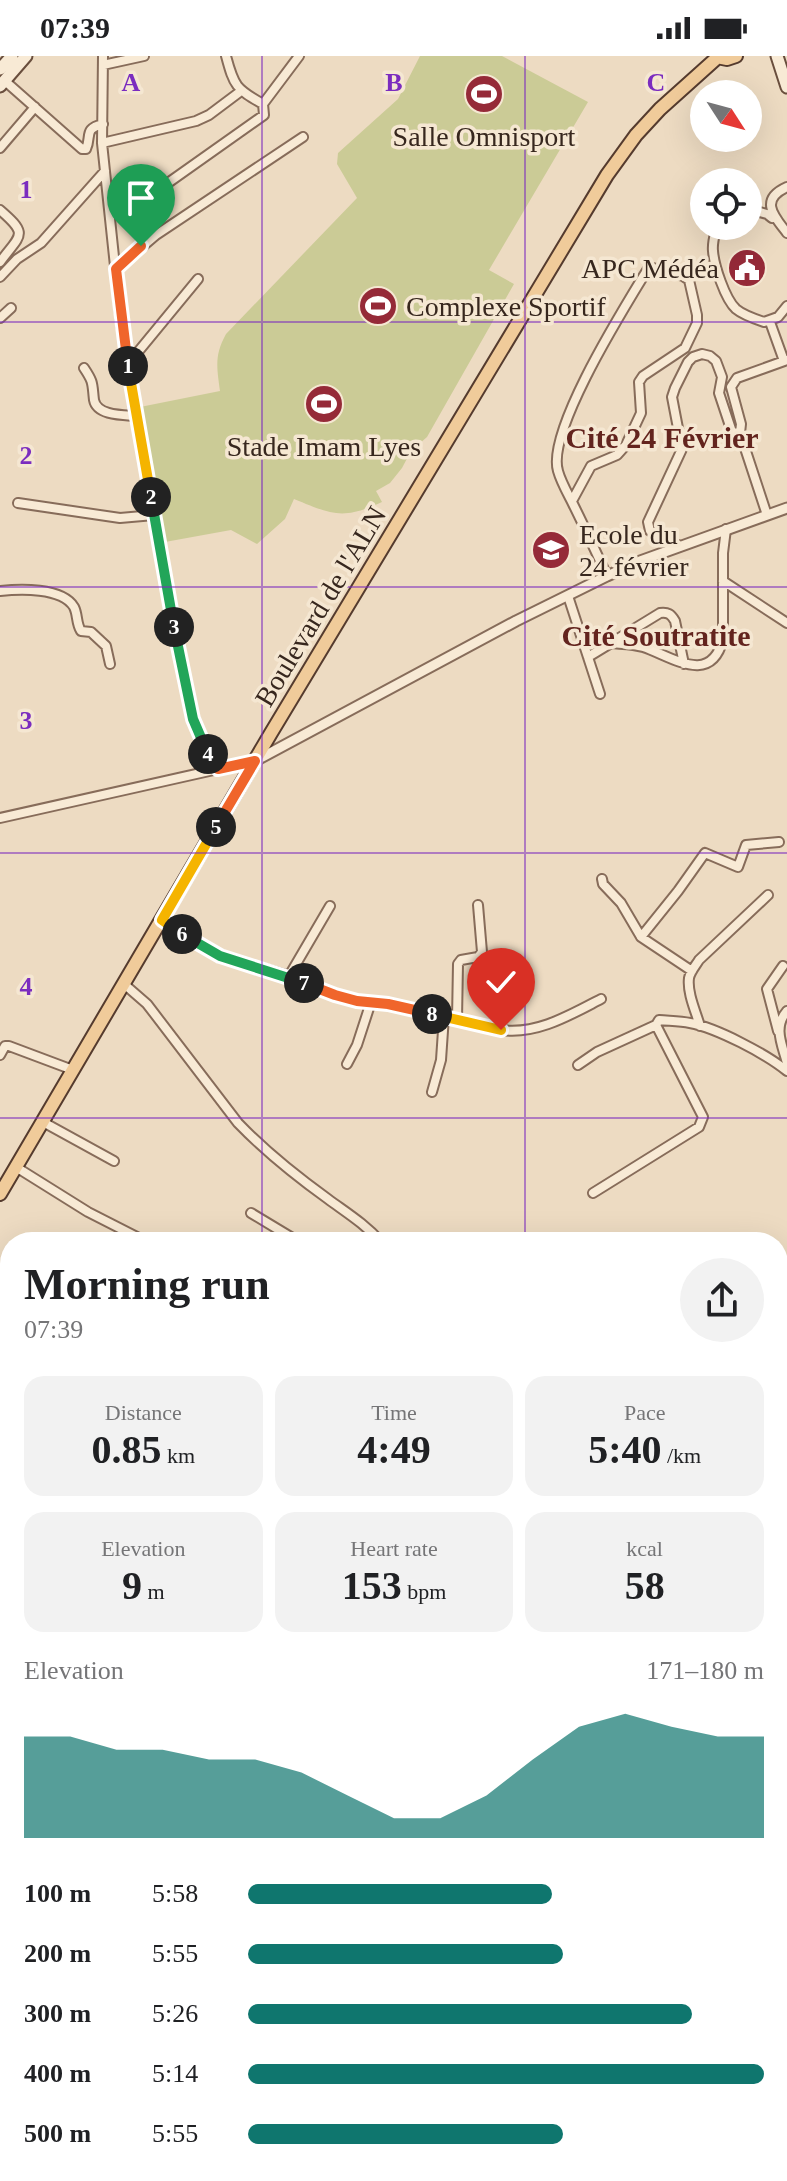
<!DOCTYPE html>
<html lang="en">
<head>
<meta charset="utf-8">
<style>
	:root { --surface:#fff; --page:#f2f2f2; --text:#202124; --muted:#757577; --accent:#0f766e }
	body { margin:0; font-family:Georgia,serif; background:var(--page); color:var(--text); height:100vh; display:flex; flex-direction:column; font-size:30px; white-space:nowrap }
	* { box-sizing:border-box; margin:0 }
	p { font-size:26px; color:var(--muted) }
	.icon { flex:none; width:44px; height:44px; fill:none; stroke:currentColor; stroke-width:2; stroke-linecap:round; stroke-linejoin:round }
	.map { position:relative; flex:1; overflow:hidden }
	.drawer { position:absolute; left:0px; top:1176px; width:788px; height:950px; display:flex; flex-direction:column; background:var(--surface); border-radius:32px 32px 0 0; box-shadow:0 8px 32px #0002 }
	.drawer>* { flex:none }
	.needle { width:52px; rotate:126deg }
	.fabs { position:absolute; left:690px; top:24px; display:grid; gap:16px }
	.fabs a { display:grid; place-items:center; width:72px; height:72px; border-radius:50%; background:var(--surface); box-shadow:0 8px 32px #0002; font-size:40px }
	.pin { position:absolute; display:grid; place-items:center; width:68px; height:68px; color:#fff; margin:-82px -34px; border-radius:50% 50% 50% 0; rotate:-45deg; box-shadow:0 0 8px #0007 }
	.pin .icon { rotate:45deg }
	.km { position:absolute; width:40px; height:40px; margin:-20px; border-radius:50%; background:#222; color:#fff; font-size:22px; line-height:40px; text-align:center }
	.round { display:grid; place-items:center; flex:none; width:84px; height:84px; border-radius:42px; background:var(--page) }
	.headline { display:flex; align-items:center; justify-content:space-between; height:136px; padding:0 24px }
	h1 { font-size:44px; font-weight:700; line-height:60px }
	.metrics { display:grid; grid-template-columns:repeat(3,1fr); gap:12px; height:136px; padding:8px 24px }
	.metrics div { display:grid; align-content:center; border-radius:20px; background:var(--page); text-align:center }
	.metrics b { font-size:40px; font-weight:700 }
	.metrics small { font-size:22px; font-weight:400 }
	.metrics p { font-size:22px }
	.chart { height:224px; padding:16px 24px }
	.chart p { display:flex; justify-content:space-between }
	.chart svg { width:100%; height:144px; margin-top:8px; fill:var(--accent); opacity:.7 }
	ul { padding:0 24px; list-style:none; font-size:26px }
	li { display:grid; grid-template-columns:128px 96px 1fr; align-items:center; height:60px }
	li i { height:20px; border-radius:10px; background:var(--accent) }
	.status { display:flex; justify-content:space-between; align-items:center; height:56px; padding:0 40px; background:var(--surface); direction:ltr }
	.status svg { height:22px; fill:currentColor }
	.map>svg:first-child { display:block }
</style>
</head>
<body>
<div class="status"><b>07:39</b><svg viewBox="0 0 49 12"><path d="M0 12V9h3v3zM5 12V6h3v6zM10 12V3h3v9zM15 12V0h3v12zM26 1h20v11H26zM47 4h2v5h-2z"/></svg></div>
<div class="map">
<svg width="787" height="2125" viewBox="0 0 787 2125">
	<rect width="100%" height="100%" fill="#eddbc2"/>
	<!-- green -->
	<path fill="#cbcb96" d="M420,0H502L588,46L489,214L514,228L427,381L411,395L402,412L390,427L376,435L382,446C343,464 333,459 294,443L285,463L257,488L231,474L165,486L140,351L220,335C217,311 214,300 226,278L357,142L337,108L338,97L398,43Z
		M10,1564V1636C0,1614 3,1587 10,1564Z"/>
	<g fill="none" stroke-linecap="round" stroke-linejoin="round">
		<defs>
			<path id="minor" d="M103,0L102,87L121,267L173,570L186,631L193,663L208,698L218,713
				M103,9L144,0
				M5,25L82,93H86C92,80 83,73 103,68
				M263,48L299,0
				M102,87L196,65L209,59L241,35
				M0,92L35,51
				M787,131C758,144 775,161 787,177
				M748,153L767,158L772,162
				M0,154C29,179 21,178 0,206
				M110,156L134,151L264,59L263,48C236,33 234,30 226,0
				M717,170C715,178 712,186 713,195C714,209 725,243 736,253C743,259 755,263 764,266L778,261L787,250
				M116,213L156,179L303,81
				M0,221L17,203L41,187L105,115
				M0,262L11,252
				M770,266L784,305
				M128,308L198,223
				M84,312C94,327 92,327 94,344C97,360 124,359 136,360
				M572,445L591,410L617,399L626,389L641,357L639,326L643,320L685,292L697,267V259L689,224L683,220L649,211C626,249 546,375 558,415C561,426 568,438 573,448C585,472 596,496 607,520
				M18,447L120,462L154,459
				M767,459L740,377L741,368L731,331L737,322L787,304
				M680,490L650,475L648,466L682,393L672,341L675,332L688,306L693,301L702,298L710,300L716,305L722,321L719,337L732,376L740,377
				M723,525L787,567
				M0,535C19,533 62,531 74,551C78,559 76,567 81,575L91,576L106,590L110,608
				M568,540L600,638
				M582,581L611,587L588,601
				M611,587C621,588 633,588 643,591C671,600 711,631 723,583V497L726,473
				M611,587L660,557C668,556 671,558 675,565L684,608
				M0,762L254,705
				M602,823L603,828L621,847L641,881L692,915
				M162,864L198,889L220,900L289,920L335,939L357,945L388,948L501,974C537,979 570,959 601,943
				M641,881L678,835L705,797L738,811L746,789L779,786
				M289,920L330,850
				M124,928L147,948L238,1067C266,1096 296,1120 328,1143C347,1157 365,1168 381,1186
				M787,955C773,971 782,988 787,1007
				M457,963L458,908L461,904L478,901L482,896L478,849
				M700,970C696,956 687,937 689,922C690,916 696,909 699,904L768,839
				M778,975L767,933L783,910
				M0,999L5,990H9L73,1014
				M347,1008L357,989L371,946
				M578,1009L597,996L656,969
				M432,1036L441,1004L444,960
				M43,1066L114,1105
				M16,1111L88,1156L141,1183
				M593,1137L699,1071L703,1061L656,969L659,964C669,965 680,965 690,967C717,972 766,998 787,1015
				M251,1157L299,1186
				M0,1277L10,1282
				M778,1277L787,1275
				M0,1335L10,1341
				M778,1410L787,1409
				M778,1508H787
				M0,1578L10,1544
				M778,1625L787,1628
				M0,1635L10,1658
				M778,1656L787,1646
				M0,1708L10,1713
				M778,1859L787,1867
				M0,1891L10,1867
				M0,1905L10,1906
				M778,1943L787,1946
				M778,2016L787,2020
				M0,2023L10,2017
				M0,2053L10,2060
				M97,2116L111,2125
				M672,2116L674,2125
				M116,2125L122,2116
				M226,2125L236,2116
				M304,2125L314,2116
				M428,2125L432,2116
				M631,2125L633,2116"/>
			<path id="tertiary" d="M255,705L516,565L607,520L640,505L787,452
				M778,1773L787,1764
				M512,2125L530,2116"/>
			<path id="secondary" d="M777,0L787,31
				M0,13L12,0
				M0,30L26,0"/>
			<path id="primary" d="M717,1L727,3L736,0
				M0,1138L271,677L607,119L636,79L660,53L719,0"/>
		</defs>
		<!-- minor casing -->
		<use href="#minor" stroke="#876c5a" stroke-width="12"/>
		<!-- tertiary casing -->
		<use href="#tertiary" stroke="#876c5a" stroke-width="13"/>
		<!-- secondary casing -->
		<use href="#secondary" stroke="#694e3d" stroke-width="15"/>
		<!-- primary casing -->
		<use href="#primary" stroke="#553b2e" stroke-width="16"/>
		<!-- minor -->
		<use href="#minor" stroke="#f8ead5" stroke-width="8"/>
		<!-- tertiary -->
		<use href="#tertiary" stroke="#f8ead5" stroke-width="9"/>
		<!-- secondary -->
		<use href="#secondary" stroke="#f8ead5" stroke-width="11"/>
		<!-- primary -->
		<use href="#primary" stroke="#f0cb9a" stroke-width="12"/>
	</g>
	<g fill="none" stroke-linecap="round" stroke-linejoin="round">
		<defs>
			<path id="split-1" d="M128,310L116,213L141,190"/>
			<path id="split-2" d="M128,310L151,441"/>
			<path id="split-3" d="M151,441L174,571"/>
			<path id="split-4" d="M174,571L193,663L208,698"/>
			<path id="split-5" d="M208,698L218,713L255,705L216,771"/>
			<path id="split-6" d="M182,878L162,864L216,771"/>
			<path id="split-7" d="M182,878L220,900L304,927"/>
			<path id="split-8" d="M304,927L335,939L357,945L388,948L432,958"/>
			<path id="split-9" d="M432,958L501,974"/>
		</defs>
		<!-- split-1 casing -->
		<use href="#split-1" stroke="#fff" stroke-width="16"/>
		<!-- split-2 casing -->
		<use href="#split-2" stroke="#fff" stroke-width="16"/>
		<!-- split-3 casing -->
		<use href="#split-3" stroke="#fff" stroke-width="16"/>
		<!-- split-4 casing -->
		<use href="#split-4" stroke="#fff" stroke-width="16"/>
		<!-- split-5 casing -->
		<use href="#split-5" stroke="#fff" stroke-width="16"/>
		<!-- split-6 casing -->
		<use href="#split-6" stroke="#fff" stroke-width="16"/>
		<!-- split-7 casing -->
		<use href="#split-7" stroke="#fff" stroke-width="16"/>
		<!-- split-8 casing -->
		<use href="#split-8" stroke="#fff" stroke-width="16"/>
		<!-- split-9 casing -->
		<use href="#split-9" stroke="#fff" stroke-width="16"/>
		<!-- split-1 -->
		<use href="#split-1" stroke="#f0652b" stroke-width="10"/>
		<!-- split-2 -->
		<use href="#split-2" stroke="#f5b400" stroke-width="10"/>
		<!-- split-3 -->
		<use href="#split-3" stroke="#22a559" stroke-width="10"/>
		<!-- split-4 -->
		<use href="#split-4" stroke="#22a559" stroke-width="10"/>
		<!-- split-5 -->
		<use href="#split-5" stroke="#f0652b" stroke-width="10"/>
		<!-- split-6 -->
		<use href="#split-6" stroke="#f5b400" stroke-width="10"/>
		<!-- split-7 -->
		<use href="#split-7" stroke="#22a559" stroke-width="10"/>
		<!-- split-8 -->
		<use href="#split-8" stroke="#f0652b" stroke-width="10"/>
		<!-- split-9 -->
		<use href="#split-9" stroke="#f5b400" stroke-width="10"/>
	</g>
	<!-- grid -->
	<path fill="none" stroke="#7b2cbf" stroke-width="2" stroke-opacity="0.55" d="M262,0V1186M525,0V1186M0,266H787M0,531H787M0,797H787M0,1062H787M0,1328H10M778,1328H787M0,1594H10M778,1594H787M0,1859H10M778,1859H787M262,2116V2125M525,2116V2125"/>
	<!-- icons -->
	<defs>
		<symbol id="stadium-disc" viewBox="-11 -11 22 22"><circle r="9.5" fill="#952a38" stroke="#f5e7d2"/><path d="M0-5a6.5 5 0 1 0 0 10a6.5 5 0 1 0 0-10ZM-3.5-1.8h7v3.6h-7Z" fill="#fff"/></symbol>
		<symbol id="civic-disc" viewBox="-11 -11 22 22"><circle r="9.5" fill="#952a38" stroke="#f5e7d2"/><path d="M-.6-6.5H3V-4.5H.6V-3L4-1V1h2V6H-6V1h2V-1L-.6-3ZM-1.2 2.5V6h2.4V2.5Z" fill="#fff"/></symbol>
		<symbol id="school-disc" viewBox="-11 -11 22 22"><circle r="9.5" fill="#952a38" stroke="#f5e7d2"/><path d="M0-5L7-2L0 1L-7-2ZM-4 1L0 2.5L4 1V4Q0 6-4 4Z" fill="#fff"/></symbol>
	</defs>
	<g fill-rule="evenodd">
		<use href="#stadium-disc" x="462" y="16" width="44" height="44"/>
		<use href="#civic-disc" x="725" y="190" width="44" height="44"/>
		<use href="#stadium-disc" x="356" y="228" width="44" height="44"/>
		<use href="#stadium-disc" x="302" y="326" width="44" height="44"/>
		<use href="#school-disc" x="529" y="472" width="44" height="44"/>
	</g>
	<g text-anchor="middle" stroke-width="7" stroke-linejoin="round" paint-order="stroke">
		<!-- poi labels -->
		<g font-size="28" fill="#37271e" stroke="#f5e7d2">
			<text x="484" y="90">Salle Omnisport</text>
			<text x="719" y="222" text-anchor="end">APC Médéa</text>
			<text x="406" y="260" text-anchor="start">Complexe Sportif</text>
			<text x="324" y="400">Stade Imam Lyes</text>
			<text x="579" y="488" text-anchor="start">Ecole du<tspan x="579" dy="32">24 février</tspan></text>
		</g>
		<!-- street labels -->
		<g font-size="28" fill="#37271e" stroke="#f5e7d2">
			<text transform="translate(320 550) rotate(-59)" y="10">Boulevard de l'ALN</text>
		</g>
		<!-- neighbourhood labels -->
		<g font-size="30" font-weight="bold" fill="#63241e" stroke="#f5e7d2">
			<text x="662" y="392">Cité 24 Février</text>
			<text x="656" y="590">Cité Soutratite</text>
		</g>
	</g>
	<g font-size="26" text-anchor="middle" font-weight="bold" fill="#7b2cbf" stroke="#f5e7d2" stroke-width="7" stroke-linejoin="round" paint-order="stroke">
		<text x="131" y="35">A</text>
		<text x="394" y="35">B</text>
		<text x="656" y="35">C</text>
		<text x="26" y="142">1</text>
		<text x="26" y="408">2</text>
		<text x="26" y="673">3</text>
		<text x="26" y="939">4</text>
	</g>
</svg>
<div class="fabs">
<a><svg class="needle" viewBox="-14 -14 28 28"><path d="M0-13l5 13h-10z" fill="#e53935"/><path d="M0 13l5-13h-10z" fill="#757577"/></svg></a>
<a><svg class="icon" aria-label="locate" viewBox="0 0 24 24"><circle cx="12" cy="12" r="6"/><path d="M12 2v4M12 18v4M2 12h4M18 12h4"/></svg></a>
</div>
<div class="pin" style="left:141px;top:190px;background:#1e9e55"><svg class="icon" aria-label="arrive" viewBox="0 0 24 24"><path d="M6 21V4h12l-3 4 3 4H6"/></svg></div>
<div class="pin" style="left:501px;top:974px;background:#d93025"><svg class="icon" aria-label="check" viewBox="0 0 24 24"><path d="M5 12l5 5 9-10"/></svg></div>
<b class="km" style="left:128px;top:310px">1</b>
<b class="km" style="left:151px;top:441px">2</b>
<b class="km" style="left:174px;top:571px">3</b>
<b class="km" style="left:208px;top:698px">4</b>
<b class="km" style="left:216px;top:771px">5</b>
<b class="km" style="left:182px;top:878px">6</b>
<b class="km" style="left:304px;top:927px">7</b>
<b class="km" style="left:432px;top:958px">8</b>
<section class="drawer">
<div class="headline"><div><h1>Morning run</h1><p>07:39</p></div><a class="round"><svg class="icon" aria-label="share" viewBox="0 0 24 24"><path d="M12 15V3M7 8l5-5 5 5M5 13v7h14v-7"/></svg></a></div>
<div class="metrics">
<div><p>Distance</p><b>0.85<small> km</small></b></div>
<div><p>Time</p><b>4:49</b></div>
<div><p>Pace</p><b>5:40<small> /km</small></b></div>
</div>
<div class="metrics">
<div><p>Elevation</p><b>9<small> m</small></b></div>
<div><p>Heart rate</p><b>153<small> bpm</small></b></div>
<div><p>kcal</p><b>58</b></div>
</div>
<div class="chart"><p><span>Elevation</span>171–180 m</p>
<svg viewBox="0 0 160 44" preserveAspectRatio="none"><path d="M0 44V13L10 13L20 17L30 17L40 20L50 20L60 24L70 31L80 38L90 38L100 31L110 20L120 10L130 6L140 10L150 13L160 13V44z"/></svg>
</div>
<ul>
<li><b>100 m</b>5:58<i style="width:59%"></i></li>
<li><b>200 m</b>5:55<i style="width:61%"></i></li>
<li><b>300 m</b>5:26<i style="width:86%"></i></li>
<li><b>400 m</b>5:14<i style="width:100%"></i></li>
<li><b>500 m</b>5:55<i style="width:61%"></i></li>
</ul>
</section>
</div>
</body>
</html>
